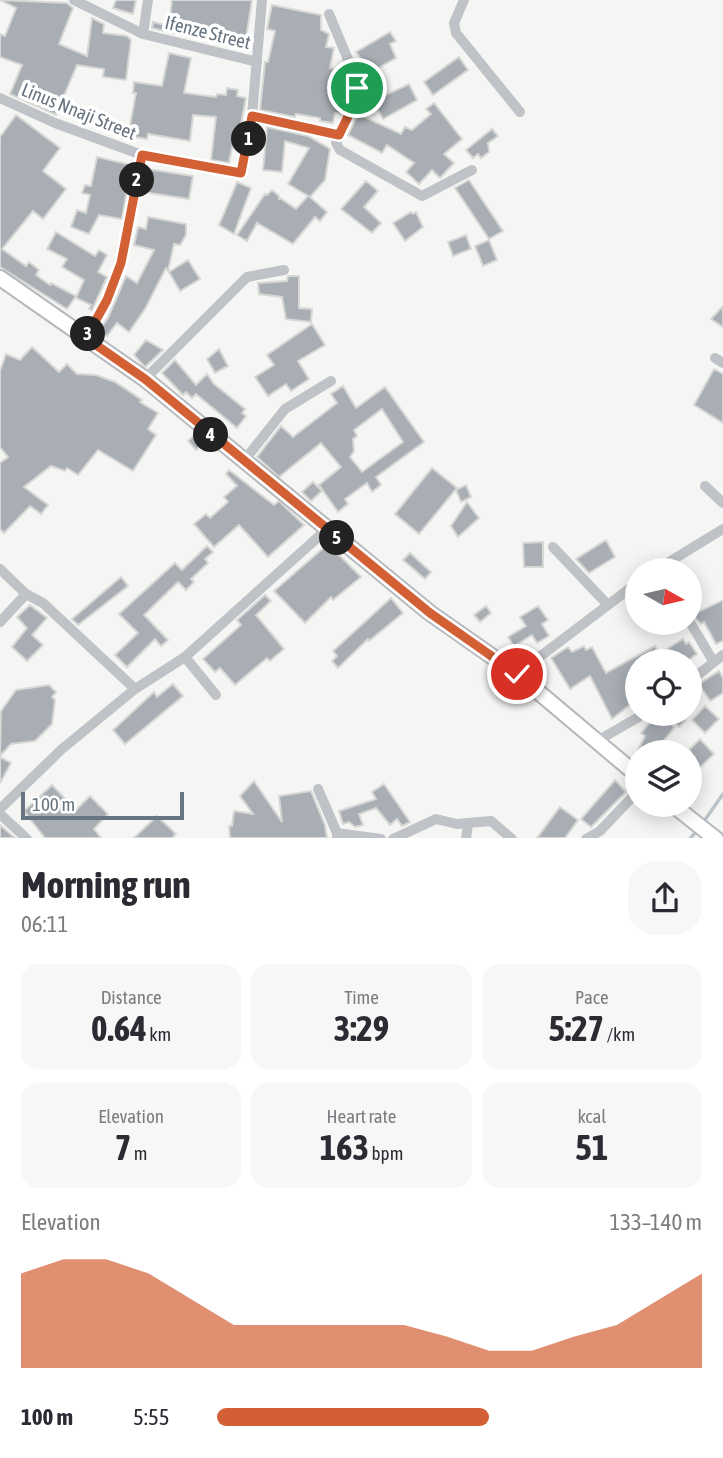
<!DOCTYPE html>
<html lang="en">
<head>
<meta charset="utf-8">
<style>
	:root { --surface:#fff; --page:#f7f7f7; --text:#2b2b33; --muted:#7c7c81; --accent:#d36035 }
	body { margin:0; font-family:"Asap Condensed",sans-serif; background:var(--page); color:var(--text); height:100vh; display:flex; flex-direction:column; font-size:26px; white-space:nowrap }
	* { box-sizing:border-box; margin:0 }
	p { font-size:23px; color:var(--muted) }
	.icon { flex:none; width:38px; height:38px; fill:none; stroke:currentColor; stroke-width:2; stroke-linecap:round; stroke-linejoin:round }
	.map { position:relative; height:838px; overflow:hidden }
	.drawer { display:flex; flex-direction:column; background:var(--surface); flex:1 }
	.drawer>* { flex:none }
	.needle { width:46px; rotate:98deg }
	.buttons { position:absolute; left:625px; top:558px; display:grid; gap:14px }
	.buttons a { display:grid; place-items:center; width:77px; height:77px; border-radius:50%; background:var(--surface); box-shadow:0 4px 18px #0003; font-size:35px }
	.scale { position:absolute; left:21px; bottom:18px; width:163px; box-sizing:border-box; padding-left:7px; border:4px solid #677481; border-top:0; font-size:19px; line-height:24px; white-space:nowrap; color:#677481; -webkit-text-stroke:5px #fff; paint-order:stroke }
	.pin { position:absolute; display:grid; place-items:center; width:60px; height:60px; color:#fff; margin:-30px; border:4px solid #fff; border-radius:50%; box-shadow:0 2px 7px #0007 }
	.km { position:absolute; width:35px; height:35px; margin:-18px; border-radius:50%; background:#222; color:#fff; font-size:19px; line-height:35px; text-align:center }
	.round { display:grid; place-items:center; flex:none; width:74px; height:74px; border-radius:28px; background:var(--page) }
	.summary { display:flex; align-items:center; justify-content:space-between; height:119px; padding:0 21px }
	h1 { font-size:38px; font-weight:700; line-height:52px }
	.metrics { display:grid; grid-template-columns:repeat(3,1fr); gap:10px; height:119px; padding:7px 21px }
	.metrics div { display:grid; align-content:center; border-radius:18px; background:var(--page); text-align:center }
	.metrics b { font-size:35px; font-weight:700 }
	.metrics small { font-size:19px; font-weight:400 }
	.metrics p { font-size:19px }
	.chart { height:196px; padding:14px 21px }
	.chart p { display:flex; justify-content:space-between }
	.chart svg { width:100%; height:126px; margin-top:7px; fill:var(--accent); opacity:.7 }
	ul { padding:0 21px; list-style:none; font-size:23px }
	li { display:grid; grid-template-columns:112px 84px 1fr; align-items:center; height:52px }
	li i { height:18px; border-radius:9px; background:var(--accent) }
	.map>svg:first-child { display:block }
</style>
</head>
<body>
<div class="map">
<svg width="723" height="839" viewBox="0 0 723 839">
	<rect width="100%" height="100%" fill="#f5f6f3"/>
	<g fill="none" stroke-linecap="round" stroke-linejoin="round">
		<!-- stream -->
		<path stroke="#b9c3c8" stroke-width="3.5" d="M702,824L723,794
			M690,839L697,830"/>
	</g>
	<!-- building -->
	<path fill="#a8aeb4" stroke="#d7d7d5" stroke-width="2" fill-rule="evenodd" d="M0,0L67,3L73,8L59,44L87,56L92,18L104,24L103,33L127,36L131,40L126,80L103,77L104,69L77,65L56,115L10,94L22,65L0,57V34L5,36L16,8Z
		M116,0H136L133,14L113,8Z
		M172,0H252L245,44L195,34L193,38L152,28L153,22L169,26Z
		M272,5L321,15V30L329,34L326,47L334,48L330,68L344,71V80L349,81L345,105L341,113H335L333,123L320,121V118L296,114L295,117L260,110L265,62H268L275,31L267,29Z
		M390,32L396,41L390,44L396,58L371,72L356,52Z
		M169,53L191,58L184,93L216,97L217,94L226,95L227,88L238,90L237,96L246,98L238,139L234,138L229,163L211,160L216,117L193,115L190,141L148,134L147,139L128,136L136,93H133L134,82L162,86Z
		M459,57L468,70L433,95L424,82Z
		M409,84L417,100L383,119L373,101Z
		M434,103L462,139L444,154L454,163L440,178L432,170L419,184L406,172L414,163L387,145L382,153L348,135L358,114L401,134L405,127L412,130L431,114L426,109Z
		M16,115L60,148L43,171L66,189L43,219L33,211L2,249L26,266L29,262L39,270L36,275L50,285L51,283L76,296L67,309L0,267V137Z
		M267,127L308,136L330,149L325,180L310,197L327,212L320,221L315,217L293,244L257,223L247,241L237,235L265,194L267,195L272,190L279,196V200L280,198L296,209L308,196L288,184L309,148L285,141L282,172L263,170Z
		M492,129L498,136L488,143L489,152L481,158L478,154L473,158L466,150Z
		M97,157L127,164L122,188L127,190L122,219L99,215L89,234L71,227L77,210L86,213L90,195L82,193L85,185L91,186Z
		M147,169L193,176L189,199L143,192Z
		M469,180L503,231L489,239L455,188Z
		M366,181L378,191L364,207L381,223L372,233L341,209Z
		M237,182L251,188L234,234L219,225Z
		M411,212L413,214L416,212L423,227L405,241L393,223Z
		M148,217L186,224V235L180,245L174,244L168,271L166,268L145,309L129,332L117,323L107,336L99,331L108,318L126,276L137,283L154,250L134,245L138,227L146,229Z
		M56,232L95,256L99,250L107,255L98,272L107,277L92,310L89,309L91,305L76,298L84,280L62,267L67,259L47,249Z
		M466,235L471,249L453,256L448,242Z
		M489,240L497,260L483,266L475,246Z
		M188,260L200,279L180,291L169,272Z
		M288,276H299V308L312,309L311,322L286,319L282,297L259,294L258,283L287,281Z
		M723,306V327L711,319Z
		M312,324L325,345L298,361L309,379L291,391L286,384L268,396L255,377L274,365L267,355Z
		M146,340L163,350L145,367L134,355Z
		M32,347L59,372L67,364L77,374L96,375L115,382L142,400L140,402L158,413L148,429L156,435L133,471L98,450L78,475L67,468L65,471L51,466L24,487L48,505L41,514L30,506L4,533L0,529V463L8,457L0,447V371L6,354L20,360Z
		M219,349L228,366L215,373L207,359Z
		M175,360L196,385L207,374L214,384L245,409L242,413L246,416L237,428L196,394L192,398L186,392L183,395L162,373Z
		M714,369L723,374V423L694,405Z
		M343,386L356,408L385,387L424,442L376,477L381,485L372,492L367,483L345,499L348,504L338,512L319,485L341,467L321,443L279,477L257,457L281,426L293,437L337,403L331,394ZM382,409L403,442L362,472L350,457L354,451L353,439L357,436L354,430Z
		M196,433L204,443L196,450L188,441Z
		M432,468L457,488L419,534L395,514Z
		M229,470L274,505L279,501L304,525L268,557L239,525L214,547L194,524L206,514L210,518L228,502L224,497L237,486L226,474Z
		M313,482L322,491L311,501L302,492Z
		M466,485L471,497L461,502L456,490Z
		M467,502L479,518L458,537L451,526Z
		M606,540L615,557L589,573L576,559Z
		M543,542V567H524L523,543Z
		M328,544L361,577L333,600L331,597L305,623L274,591Z
		M207,546L213,552L205,559L208,563L191,579L194,582L186,590L178,582L144,615L168,640L161,646L155,639L127,667L115,655L138,633L119,614L175,563L182,570Z
		M410,553L431,572L425,579L403,560Z
		M121,577L128,586L78,625L72,619Z
		M265,595L271,601L256,615L284,649L270,661L267,658L235,685L220,668L215,672L203,659L241,625L237,620Z
		M391,598L403,613L369,641L368,639L338,668L332,661L337,656L333,651Z
		M723,600V641L716,644L704,622L701,624L692,615Z
		M30,605L47,618L32,635L43,645L27,661L12,647L27,628L17,617Z
		M486,606L491,613L480,622L474,615Z
		M538,606L548,620L542,624L549,636L537,643L532,635L514,646L508,637L526,626L520,617Z
		M683,639L686,644L689,642L697,654L685,662H637V699L612,719L590,676L570,689L551,658L568,647L572,652L584,646L586,650L592,647L606,673L655,646L659,654Z
		M719,671L723,678V693L710,701L699,684Z
		M173,684L183,696L125,744L113,730L154,692L157,697Z
		M49,685L56,692L52,697L55,700L52,724L35,741L11,744L0,756L1,711L16,690Z
		M705,706L719,719L705,733L692,720Z
		M657,714L675,727L661,744L669,752H637L645,736L641,733Z
		M679,714L686,720L679,727L671,720Z
		M700,739L714,754L690,777V749Z
		M0,757L11,763L0,783Z
		M615,780L626,792L591,827L581,819Z
		M254,781L282,822L279,796L311,791L325,825L327,838H230L229,826H232L234,811L253,814L240,796Z
		M384,784L410,822L402,826L397,819L390,825L376,808L359,814L363,825L355,827L349,822L343,824L339,811L376,799L372,792Z
		M52,785L76,810L90,796L108,814L94,829L101,838H45L24,811Z
		M560,807L578,820L565,838H537Z
		M157,816L176,834L172,838H134Z
		M0,825L15,838H0Z"/>
	<g fill="none" stroke-linecap="round" stroke-linejoin="round">
		<defs>
			<path id="secondary" d="M0,278L145,379L430,613L517,674L637,775
				M673,805L716,839"/>
		</defs>
		<!-- secondary casing -->
		<use href="#secondary" stroke="#b4b8bc" stroke-width="18"/>
		<!-- street -->
		<path stroke="#bfc2c6" stroke-width="10" d="M74,0L143,34L257,62
			M464,0L454,23L456,33L520,112
			M329,14L357,81L356,100L336,143L340,150L422,196L472,170
			M143,34L148,0
			M0,98L55,123L142,155L241,173L252,116L262,0
			M252,116L339,135
			M86,338L107,300L121,263L142,155
			M715,358L723,363
			M145,379L247,277L284,270
			M243,462L285,409L331,381
			M705,486L723,503
			M553,547L606,603
			M0,569L26,594L43,603L135,689
			M656,570L723,529
			M0,622L26,594
			M690,622L713,661
			M185,657L216,695
			M517,674L637,583
			M690,681L723,655
			M597,741L644,714
			M318,789L337,833
			M0,809L62,749L135,689L185,657L326,530
			M0,814L27,839
			M337,839V833L381,839
			M393,839L436,819L457,824L491,821L512,839
			M466,839L468,824
			M586,839L600,831L637,792"/>
		<!-- secondary -->
		<use href="#secondary" stroke="#fff" stroke-width="14"/>
	</g>
	<g fill="none" stroke-linecap="round" stroke-linejoin="round">
		<defs>
			<path id="route" d="M357,88L356,100L339,135L252,116L241,173L142,155L121,263L107,300L86,338L145,379L430,613L517,674"/>
		</defs>
		<!-- route casing -->
		<use href="#route" stroke="#fff" stroke-width="14"/>
		<!-- route -->
		<use href="#route" stroke="#d36035" stroke-width="9"/>
	</g>
	<g text-anchor="middle" stroke-width="7" stroke-linejoin="round" paint-order="stroke">
		<!-- street labels -->
		<g font-size="19" fill="#677481" stroke="#fff">
			<text transform="translate(208 32) rotate(14)" y="7">Ifenze Street</text>
			<text transform="translate(79 111) rotate(22)" y="7">Linus Nnaji Street</text>
		</g>
	</g>
</svg>
<div class="buttons">
<a><svg class="needle" viewBox="-14 -14 28 28"><path d="M0-13l5 13h-10z" fill="#e53935"/><path d="M0 13l5-13h-10z" fill="#7c7c81"/></svg></a>
<a><svg class="icon" aria-label="locate" viewBox="0 0 24 24"><circle cx="12" cy="12" r="6"/><path d="M12 2v4M12 18v4M2 12h4M18 12h4"/></svg></a>
<a><svg class="icon" aria-label="layers" viewBox="0 0 24 24"><path d="M12 4l9 5-9 5-9-5zM3 14l9 5 9-5"/></svg></a>
</div>
<div class="scale">100 m</div>
<div class="pin" style="left:357px;top:88px;background:#1e9e55"><svg class="icon" aria-label="arrive" viewBox="0 0 24 24"><path d="M6 21V4h12l-3 4 3 4H6"/></svg></div>
<div class="pin" style="left:517px;top:674px;background:#d93025"><svg class="icon" aria-label="check" viewBox="0 0 24 24"><path d="M5 12l5 5 9-10"/></svg></div>
<b class="km" style="left:249px;top:139px">1</b>
<b class="km" style="left:137px;top:180px">2</b>
<b class="km" style="left:88px;top:334px">3</b>
<b class="km" style="left:211px;top:435px">4</b>
<b class="km" style="left:337px;top:538px">5</b>
</div>
<section class="drawer">
<div class="summary"><div><h1>Morning run</h1><p>06:11</p></div><a class="round"><svg class="icon" aria-label="share" viewBox="0 0 24 24"><path d="M12 15V3M7 8l5-5 5 5M5 13v7h14v-7"/></svg></a></div>
<div class="metrics">
<div><p>Distance</p><b>0.64<small> km</small></b></div>
<div><p>Time</p><b>3:29</b></div>
<div><p>Pace</p><b>5:27<small> /km</small></b></div>
</div>
<div class="metrics">
<div><p>Elevation</p><b>7<small> m</small></b></div>
<div><p>Heart rate</p><b>163<small> bpm</small></b></div>
<div><p>kcal</p><b>51</b></div>
</div>
<div class="chart"><p><span>Elevation</span>133–140 m</p>
<svg viewBox="0 0 160 44" preserveAspectRatio="none"><path d="M0 44V11L10 6L20 6L30 11L40 20L50 29L60 29L70 29L80 29L90 29L100 33L110 38L120 38L130 33L140 29L150 20L160 11V44z"/></svg>
</div>
<ul>
<li><b>100 m</b>5:55<i style="width:56%"></i></li>
</ul>
</section>
</body>
</html>
